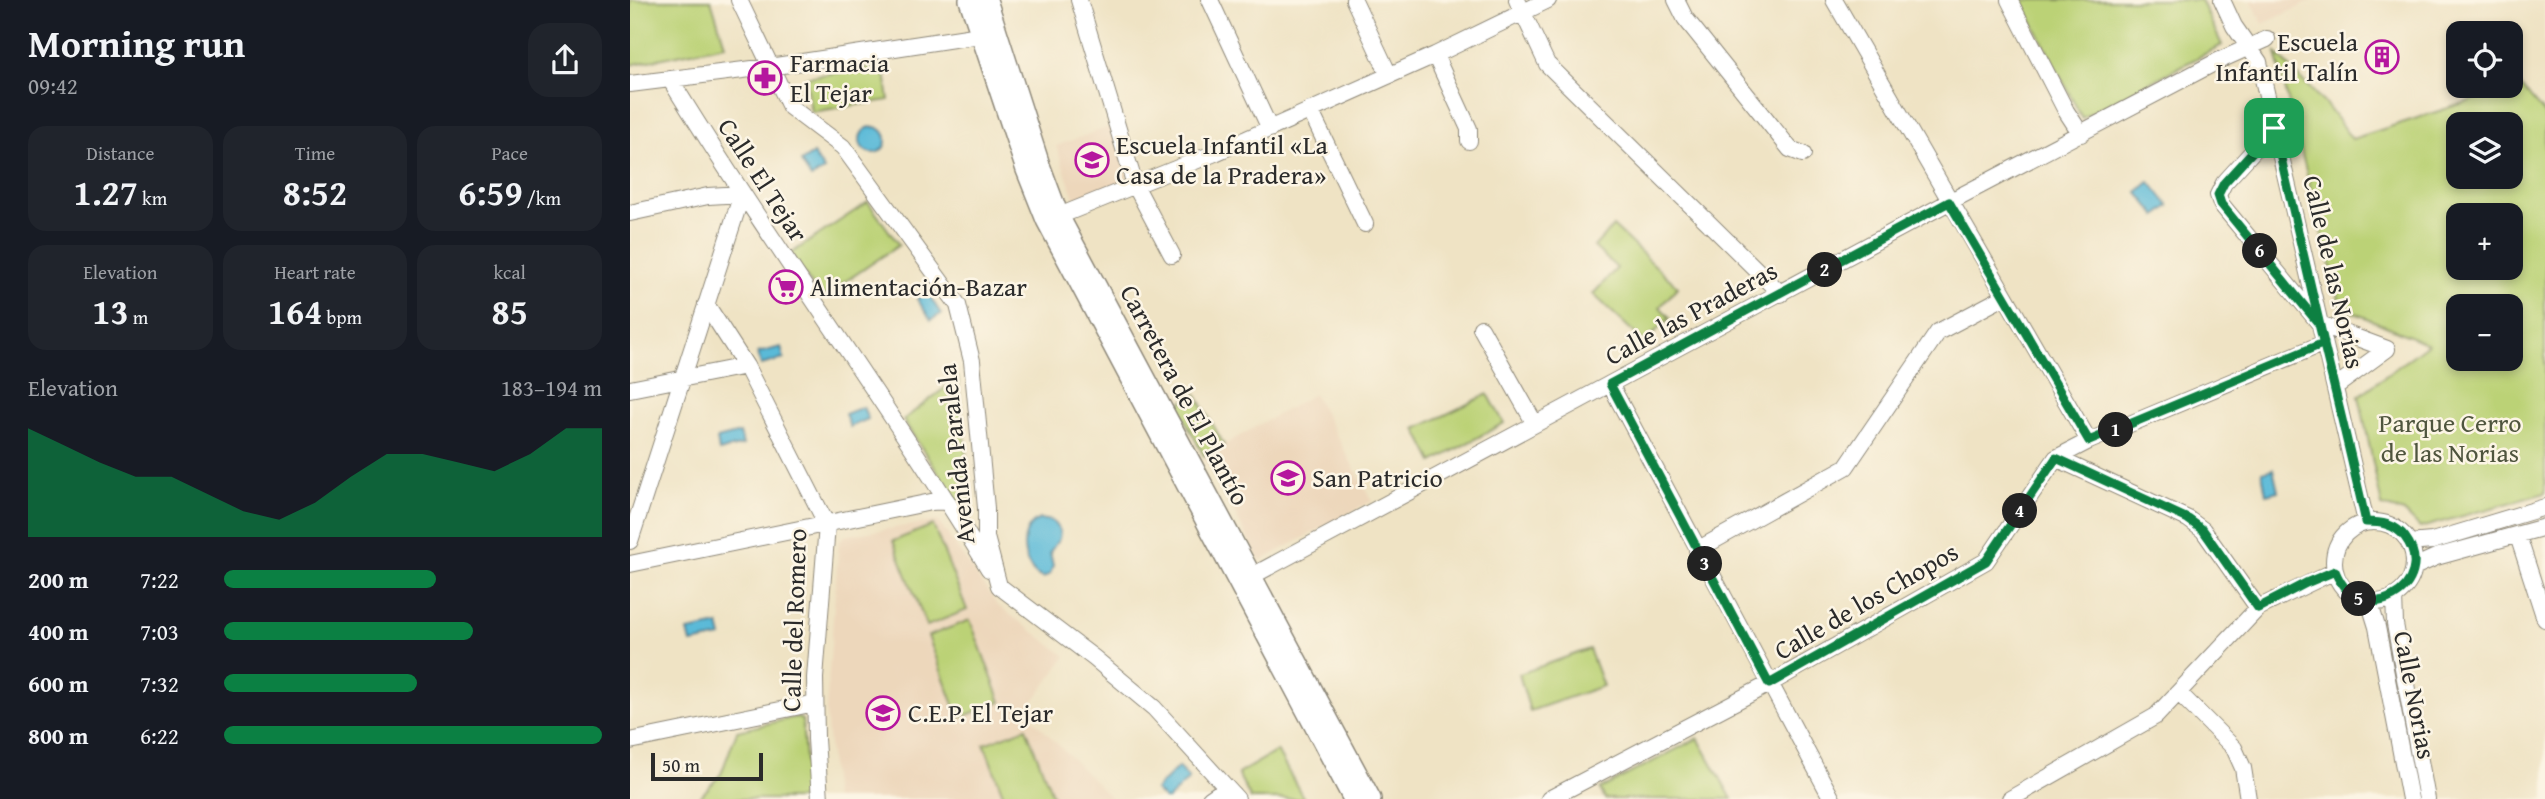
<!DOCTYPE html>
<html lang="en">
<head>
<meta charset="utf-8">
<style>
	:root { --surface:#171b24; --page:#20242c; --text:#f1f3f6; --muted:#9ea1a6; --accent:#0b8043 }
	body { margin:0; font-family:"Gentium Book Plus",serif; background:var(--page); color:var(--text); height:100vh; display:flex; flex-direction:column; font-size:26px; white-space:nowrap }
	* { box-sizing:border-box; margin:0 }
	p { font-size:23px; color:var(--muted) }
	.icon { flex:none; width:38px; height:38px; fill:none; stroke:currentColor; stroke-width:2; stroke-linecap:round; stroke-linejoin:round }
	.map { position:relative; flex:1; overflow:hidden }
	.panel { display:flex; flex-direction:column; background:var(--surface); width:630px }
	.panel>* { flex:none }
	.buttons { position:absolute; left:1816px; top:21px; display:grid; gap:14px }
	.buttons a { display:grid; place-items:center; width:77px; height:77px; border-radius:14px; background:var(--surface); box-shadow:0 4px 10px #0003; font-size:35px }
	.scale { position:absolute; left:21px; bottom:18px; width:112px; box-sizing:border-box; padding-left:7px; border:4px solid #2b2b2b; border-top:0; font-size:19px; line-height:24px; white-space:nowrap; color:#2b2b2b; -webkit-text-stroke:5px #fcf5e5; paint-order:stroke }
	.pin { position:absolute; display:grid; place-items:center; width:60px; height:60px; color:#fff; margin:-30px; border-radius:14px; box-shadow:0 4px 10px #0006 }
	.km { position:absolute; width:35px; height:35px; margin:-18px; border-radius:50%; background:#222; color:#fff; font-size:19px; line-height:35px; text-align:center }
	.round { display:grid; place-items:center; flex:none; width:74px; height:74px; border-radius:21px; background:var(--page) }
	.overview { display:flex; align-items:center; justify-content:space-between; height:119px; padding:0 28px }
	h1 { font-size:38px; font-weight:700; line-height:52px }
	.figures { display:grid; grid-template-columns:repeat(3,1fr); gap:10px; height:119px; padding:7px 28px }
	.figures div { display:grid; align-content:center; border-radius:18px; background:var(--page); text-align:center }
	.figures b { font-size:35px; font-weight:700 }
	.figures small { font-size:19px; font-weight:400 }
	.figures p { font-size:19px }
	.chart { height:196px; padding:14px 28px }
	.chart p { display:flex; justify-content:space-between }
	.chart svg { width:100%; height:126px; margin-top:7px; fill:var(--accent); opacity:.7 }
	ul { padding:0 28px; list-style:none; font-size:23px }
	li { display:grid; grid-template-columns:112px 84px 1fr; align-items:center; height:52px }
	li i { height:18px; border-radius:9px; background:var(--accent) }
	main { display:flex; flex:1; min-height:0 }
	.map>svg:first-child { display:block }
</style>
</head>
<body>
<main>
<section class="panel">
<div class="overview"><div><h1>Morning run</h1><p>09:42</p></div><a class="round"><svg class="icon" aria-label="share" viewBox="0 0 24 24"><path d="M12 15V3M7 8l5-5 5 5M5 13v7h14v-7"/></svg></a></div>
<div class="figures">
<div><p>Distance</p><b>1.27<small> km</small></b></div>
<div><p>Time</p><b>8:52</b></div>
<div><p>Pace</p><b>6:59<small> /km</small></b></div>
</div>
<div class="figures">
<div><p>Elevation</p><b>13<small> m</small></b></div>
<div><p>Heart rate</p><b>164<small> bpm</small></b></div>
<div><p>kcal</p><b>85</b></div>
</div>
<div class="chart"><p><span>Elevation</span>183–194 m</p>
<svg viewBox="0 0 160 44" preserveAspectRatio="none"><path d="M0 44V6L10 12L20 18L30 23L40 23L50 29L60 35L70 38L80 32L90 23L100 15L110 15L120 18L130 21L140 15L150 6L160 6V44z"/></svg>
</div>
<ul>
<li><b>200 m</b>7:22<i style="width:56%"></i></li>
<li><b>400 m</b>7:03<i style="width:66%"></i></li>
<li><b>600 m</b>7:32<i style="width:51%"></i></li>
<li><b>800 m</b>6:22<i style="width:100%"></i></li>
</ul>
</section>
<div class="map">
<svg width="1915" height="799" viewBox="0 0 1915 799">
	<rect width="100%" height="100%" fill="#fcf5e5"/>
	<filter id="ink" filterUnits="userSpaceOnUse"><feTurbulence type="fractalNoise" baseFrequency=".0143" numOctaves="2"/><feDisplacementMap in="SourceGraphic" scale="14" xChannelSelector="R" yChannelSelector="G"/><feConvolveMatrix kernelMatrix="1 2 1 2 8 2 1 2 1" color-interpolation-filters="sRGB"/></filter>
	<filter id="wash" filterUnits="userSpaceOnUse"><feTurbulence type="fractalNoise" baseFrequency=".00686" numOctaves="4" result="noise"/><feDisplacementMap in="SourceGraphic" scale="28" xChannelSelector="R" yChannelSelector="G"/><feGaussianBlur stdDeviation="1.57" result="paint"/><feColorMatrix in="noise" values="0 0 0 0 0 0 0 0 0 0 0 0 0 0 0 0 0 1.4 0 .05"/><feComposite in="paint" operator="in"/></filter>
	<g filter="url(#wash)">
		<rect width="100%" height="100%" fill="#efe3c4"/>
		<!-- built -->
		<path fill="#edd7bb" d="M1621,0H1684L1633,24Z
			M482,126L498,174L495,182L445,200L426,146Z
			M684,394L742,501L630,561L574,456Z
			M308,521L367,605L436,656L396,712L482,799H204L196,711L209,543L214,536Z"/>
		<!-- green -->
		<path fill="#bbd276" stroke="#737e50" stroke-width="2" fill-rule="evenodd" d="M0,0H81L95,45L0,65Z
			M1391,0H1571L1592,45L1452,118Z
			M1646,53L1696,105L1722,139L1890,85L1915,114V493L1790,528L1774,512L1752,506L1729,396L1798,344L1711,307ZM1829,124H1881V177H1829ZM1829,215H1881V268H1829ZM1829,306H1881V359H1829Z
			M254,66L259,100L181,112L176,77Z
			M238,202L269,245L191,298L160,254Z
			M983,226L1048,287L1030,307L1040,318L1014,342L963,294L987,268L964,247Z
			M328,378L341,503L331,507L273,420Z
			M566,394L594,445L574,456L547,405Z
			M858,394L874,423L803,462L786,429Z
			M303,525L337,610L297,626L263,541Z
			M340,620L371,702L329,718L298,636Z
			M959,649L973,686L900,711L889,674Z
			M166,717L172,720L178,799H68L91,774L107,731Z
			M396,728L424,799H375L354,744Z
			M1068,738L1102,799H975L970,789Z
			M647,751L674,799H621L608,774Z"/>
		<!-- water -->
		<path fill="#5abad8" stroke="#427282" stroke-width="2" d="M230 140a13 13 0 1 1 26 0a13 13 0 1 1-26 0Z
			M183,154L194,170L181,178L171,162Z
			M1520,182L1539,206L1527,216L1507,192Z
			M297,292L311,314L301,320L287,299Z
			M151,347L154,359L131,365L128,353Z
			M233,407L238,419L220,427L215,414Z
			M110,433L113,445L89,451L87,439Z
			M1643,469L1648,491L1636,494L1632,472Z
			M410,519L422,521L430,531L429,539L420,552L423,566L420,574L413,578C391,570 386,528 410,519Z
			M89,625L92,637L61,643L58,631Z
			M548,767L559,779L538,799H534L525,790Z"/>
	</g>
	<g filter="url(#ink)">
		<g fill="none" stroke-linecap="round" stroke-linejoin="round">
			<defs>
				<path id="minor" d="M109,0L160,107L213,147L328,305L342,361L356,508V537L369,586L464,658L524,708L607,799
					M449,0L505,185L542,255
					M580,0L640,129
					M724,0L759,75
					M887,0L917,64L1151,294
					M1046,0L1055,18L1160,149L1173,154
					M1204,0L1459,441
					M1379,0L1436,111L1451,134
					M1592,0L1604,26L1629,62L1736,522
					M805,55L839,129V141
					M40,79C142,246 258,403 359,569
					M0,84L146,66L350,35
					M680,110L735,224
					M1644,128L1594,183L1588,195L1591,204L1690,324L1757,349L1705,387
					M0,213L78,196L112,194L0,541
					M429,216L585,153L805,55L918,0
					M76,304L116,366L197,525L185,678L186,739L190,799
					M851,328L905,424
					M980,384L1202,799
					M0,389L116,366
					M1426,458L1558,519L1573,530L1628,608
					M1704 562a40 40 0 1 1 80 0a40 40 0 1 1-80 0Z
					M1888,536L1915,619
					M1779,543L1802,541L1915,507
					M1067,550L1216,467L1308,332L1374,297
					M0,564L301,502L317,501
					M1784,567L1806,557L1915,527
					M622,576L1319,202L1588,61L1637,39
					M1764,596L1765,624L1797,799
					M1739,601L1747,627L1780,799
					M1549,693L1604,748L1613,768L1618,799
					M0,741L185,703
					M580,799L596,788
					M919,799L1139,684L1356,561L1426,458L1459,441L1694,343
					M1380,799L1526,716L1628,608L1705,571"/>
				<path id="tertiary" d="M339,0L396,170L416,220L723,799
					M357,0L410,165L429,216L741,799"/>
			</defs>
			<!-- minor casing -->
			<use href="#minor" stroke="#8d8778" stroke-width="18"/>
			<!-- tertiary casing -->
			<use href="#tertiary" stroke="#8d8778" stroke-width="22"/>
			<!-- minor -->
			<use href="#minor" stroke="#fff" stroke-width="16"/>
			<!-- tertiary -->
			<use href="#tertiary" stroke="#fff" stroke-width="19"/>
		</g>
	</g>
	<g fill="none" stroke-linecap="round" stroke-linejoin="round" filter="url(#ink)">
		<defs>
			<path id="route" d="M1644,128L1694,343L1459,441L1319,202L980,384L1139,684L1356,561L1426,458L1558,519L1573,530L1628,608L1676,583L1705,571C1731,635 1811,585 1775,537C1765,524 1751,522 1736,522C1721,456 1705,390 1689,324L1591,204L1588,195L1594,183L1644,128"/>
		</defs>
		<!-- route casing -->
		<use href="#route" stroke="#fff" stroke-width="14"/>
		<!-- route -->
		<use href="#route" stroke="#0b8043" stroke-width="9"/>
	</g>
	<!-- icons -->
	<defs>
		<symbol id="building-ring" viewBox="-11 -11 22 22"><circle r="9.5" fill="#fcf5e5" stroke="#b5179e" stroke-width="1.5"/><path d="M-4-6H4V6H1V3H-1V6H-4ZM-2.5-4.3h1.7v1.8h-1.7ZM.8-4.3h1.7v1.8H.8ZM-2.5-1h1.7V.8h-1.7ZM.8-1h1.7V.8H.8Z" fill="#b5179e"/></symbol>
		<symbol id="pharmacy-ring" viewBox="-11 -11 22 22"><circle r="9.5" fill="#fcf5e5" stroke="#b5179e" stroke-width="1.5"/><path d="M-2-6h4v4h4v4h-4v4h-4v-4h-4v-4h4Z" fill="#b5179e"/></symbol>
		<symbol id="school-ring" viewBox="-11 -11 22 22"><circle r="9.5" fill="#fcf5e5" stroke="#b5179e" stroke-width="1.5"/><path d="M0-5L7-2L0 1L-7-2ZM-4 1L0 2.5L4 1V4Q0 6-4 4Z" fill="#b5179e"/></symbol>
		<symbol id="supermarket-ring" viewBox="-11 -11 22 22"><circle r="9.5" fill="#fcf5e5" stroke="#b5179e" stroke-width="1.5"/><path d="M-6-5.5h2.5l.6 2H6L4.5 2H-2.5L-4.4-4H-6ZM-1.5 3.2a1.3 1.3 0 1 0 .1 0ZM3 3.2a1.3 1.3 0 1 0 .1 0Z" fill="#b5179e"/></symbol>
	</defs>
	<g fill-rule="evenodd">
		<use href="#building-ring" x="1733" y="38" width="38" height="38"/>
		<use href="#pharmacy-ring" x="116" y="59" width="38" height="38"/>
		<use href="#school-ring" x="443" y="141" width="38" height="38"/>
		<use href="#supermarket-ring" x="137" y="268" width="38" height="38"/>
		<use href="#school-ring" x="639" y="459" width="38" height="38"/>
		<use href="#school-ring" x="234" y="694" width="38" height="38"/>
	</g>
	<g text-anchor="middle" stroke-width="5" stroke-linejoin="round" paint-order="stroke">
		<!-- poi labels -->
		<g font-size="26" fill="#2b2b2b" stroke="#fcf5e5" text-anchor="start">
			<text x="1728" y="51" text-anchor="end">Escuela<tspan x="1728" dy="30">Infantil Talín</tspan></text>
			<text x="160" y="72">Farmacia<tspan x="160" dy="30">El Tejar</tspan></text>
			<text x="486" y="154">Escuela Infantil «La<tspan x="486" dy="30">Casa de la Pradera»</tspan></text>
			<text x="180" y="296">Alimentación-Bazar</text>
			<text x="682" y="487">San Patricio</text>
			<text x="278" y="722">C.E.P. El Tejar</text>
		</g>
		<!-- street labels -->
		<g font-size="26" fill="#2b2b2b" stroke="#fcf5e5">
			<text transform="translate(133 180) rotate(57)" y="9">Calle El Tejar</text>
			<text transform="translate(1704 272) rotate(77)" y="9">Calle de las Norias</text>
			<text transform="translate(1061 313) rotate(-28)" y="9">Calle las Praderas</text>
			<text transform="translate(555 395) rotate(62)" y="9">Carretera de El Plantío</text>
			<text transform="translate(326 454) rotate(-96)" y="9">Avenida Paralela</text>
			<text transform="translate(1236 601) rotate(-30)" y="9">Calle de los Chopos</text>
			<text transform="translate(164 620) rotate(-88)" y="9">Calle del Romero</text>
			<text transform="translate(1785 695) rotate(79)" y="9">Calle Norias</text>
		</g>
		<!-- park labels -->
		<g font-size="26" fill="#4f553e" stroke="#fcf5e5">
			<text x="1820" y="432">Parque Cerro<tspan x="1820" dy="30">de las Norias</tspan></text>
		</g>
	</g>
</svg>
<div class="buttons">
<a><svg class="icon" aria-label="locate" viewBox="0 0 24 24"><circle cx="12" cy="12" r="6"/><path d="M12 2v4M12 18v4M2 12h4M18 12h4"/></svg></a>
<a><svg class="icon" aria-label="layers" viewBox="0 0 24 24"><path d="M12 4l9 5-9 5-9-5zM3 14l9 5 9-5"/></svg></a>
<a>+</a>
<a>−</a>
</div>
<div class="scale">50 m</div>
<div class="pin" style="left:1644px;top:128px;background:#1e9e55"><svg class="icon" aria-label="arrive" viewBox="0 0 24 24"><path d="M6 21V4h12l-3 4 3 4H6"/></svg></div>
<b class="km" style="left:1486px;top:430px">1</b>
<b class="km" style="left:1195px;top:270px">2</b>
<b class="km" style="left:1075px;top:564px">3</b>
<b class="km" style="left:1390px;top:511px">4</b>
<b class="km" style="left:1729px;top:599px">5</b>
<b class="km" style="left:1630px;top:251px">6</b>
</div>
</main>
</body>
</html>
